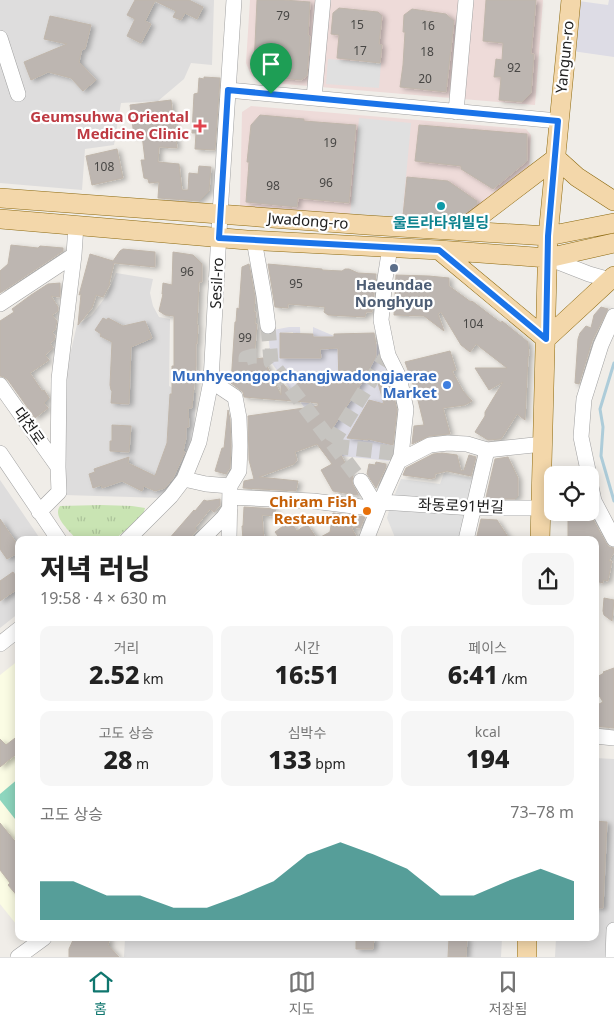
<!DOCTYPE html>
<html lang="ko">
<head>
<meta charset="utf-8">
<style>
	:root { --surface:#fff; --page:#f6f6f6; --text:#222; --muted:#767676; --line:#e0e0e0; --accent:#0f766e }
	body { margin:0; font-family:"Noto Sans","Noto Sans KR",sans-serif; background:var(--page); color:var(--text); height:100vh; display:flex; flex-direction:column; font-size:19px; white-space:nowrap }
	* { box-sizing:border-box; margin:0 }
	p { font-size:16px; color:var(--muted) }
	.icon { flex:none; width:28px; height:28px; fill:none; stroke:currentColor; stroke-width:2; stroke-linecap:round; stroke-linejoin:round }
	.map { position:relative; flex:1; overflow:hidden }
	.sheet { position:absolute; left:15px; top:536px; width:584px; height:405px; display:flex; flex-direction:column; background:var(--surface); border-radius:10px; box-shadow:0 2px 12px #0003 }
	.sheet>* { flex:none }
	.buttons { position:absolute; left:544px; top:466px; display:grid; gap:10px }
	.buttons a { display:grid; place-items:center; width:55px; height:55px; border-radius:10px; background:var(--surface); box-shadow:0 2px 12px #0003; font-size:25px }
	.pin { position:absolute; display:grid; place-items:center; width:42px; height:42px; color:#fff; margin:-51px -21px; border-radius:50% 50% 50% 0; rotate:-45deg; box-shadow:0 0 5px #0007 }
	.pin .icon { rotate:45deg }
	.round { display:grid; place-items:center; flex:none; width:52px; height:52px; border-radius:10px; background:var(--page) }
	.summary { display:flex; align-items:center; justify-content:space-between; height:85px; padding:0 25px }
	h1 { font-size:28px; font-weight:800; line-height:38px }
	.metrics { display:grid; grid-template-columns:repeat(3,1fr); gap:8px; height:85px; padding:5px 25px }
	.metrics div { display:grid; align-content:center; border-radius:10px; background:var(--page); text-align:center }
	.metrics b { font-size:25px; font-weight:800 }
	.metrics small { font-size:14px; font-weight:400 }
	.metrics p { font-size:14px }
	.chart { height:140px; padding:10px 25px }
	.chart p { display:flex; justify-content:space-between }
	.chart svg { width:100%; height:90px; margin-top:5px; fill:var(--accent); opacity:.7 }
	.dock { display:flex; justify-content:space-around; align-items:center; height:70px; border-top:1px solid var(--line); background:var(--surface); font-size:14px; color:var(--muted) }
	.dock a { display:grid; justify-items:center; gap:2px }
	.dock .active { color:var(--accent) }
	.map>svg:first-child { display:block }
</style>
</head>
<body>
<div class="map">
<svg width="614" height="957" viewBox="0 0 614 957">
	<defs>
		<pattern id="grass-tufts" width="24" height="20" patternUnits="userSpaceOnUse" patternTransform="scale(1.25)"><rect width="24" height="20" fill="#c9e4b3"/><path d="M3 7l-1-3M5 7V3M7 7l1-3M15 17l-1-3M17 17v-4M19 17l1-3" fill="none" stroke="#acc39a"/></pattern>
		<filter id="shadow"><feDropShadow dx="3.5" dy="2" stdDeviation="2.5" flood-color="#0004"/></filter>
	</defs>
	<rect width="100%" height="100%" fill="#f0ede8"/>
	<!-- residential -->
	<path fill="#dedddd" d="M0,0H214L212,65L191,63L184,79L158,101L121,103L114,145L85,149L82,190L0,183Z
		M116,273L153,279L150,293L153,306L159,317L170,319L169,386L176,390L196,393L194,438L178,483L164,498L64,495L67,367L77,325L92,315L107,295Z
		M0,480L41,540H19V613L0,628Z
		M595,758L614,759V957H555L556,938H595Z
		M125,938H502L501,957H124Z"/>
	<!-- commercial -->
	<path fill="#eedbd9" d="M250,0H543L535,105L261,82L251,75L246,63Z
		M251,106L526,129L531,135L529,169L458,227L240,209L242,112Z"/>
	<!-- education -->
	<path fill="#fbfce4" d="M19,660V922L16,924L0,904V675Z"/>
	<!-- grass -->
	<path fill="url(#grass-tufts)" d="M101,505L132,506L145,508L143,515L114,540H77C70,531 52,517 60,506Z"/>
	<!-- pitch -->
	<path fill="#8ed6be" d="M19,778V824L0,800V794Z"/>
	<!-- parking -->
	<path fill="#e0e0e0" d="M328,59L381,63L379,88L326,84Z
		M359,118L411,123L402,220L350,215Z
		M444,473L477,479L471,505L393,499L401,479L440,484Z
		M390,507L469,512L463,540H396L387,518Z"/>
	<!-- plaza -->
	<path fill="#dddce5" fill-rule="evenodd" d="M571,0L608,5L609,0H614V57L565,50Z
		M289,327H300L301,358H321L320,338L313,337V327L334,336L336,348L380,344L391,369L385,371L378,382L385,409L379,441L392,445L389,461L342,456L291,390L271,362L268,331ZM293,332L294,358H281L280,333ZM298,381L359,386L332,428L297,384ZM369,400L374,402L368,440L348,438Z"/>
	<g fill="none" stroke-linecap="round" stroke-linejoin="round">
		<!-- stream -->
		<path stroke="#adccd9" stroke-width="3" d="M614,363L600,409L603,427L601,456L614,501"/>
	</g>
	<!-- building -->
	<path fill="#bdb6b1" stroke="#c0b6ab" filter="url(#shadow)" d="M135,0H189L203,7L197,19L185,13L181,20L173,17L176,11L155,1L145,21L151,24L141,43L127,36L135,19L127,15Z
		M257,0H284L310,2L308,35L310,36L307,76L301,80L264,77L254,66Z
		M486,0H536L531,54H534L531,93L522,102L499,100L501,77H494L496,59L502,60L503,43L483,41Z
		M339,8L378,12L382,16L379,44L382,45L380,63L337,58L339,35L331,34L333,13Z
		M412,9L446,14L454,21L446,92L400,87L403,65L405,32H403L404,15Z
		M50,16L91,25L85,49H82L79,62L96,80L83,91L71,78L48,72L31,80L24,62L67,44L44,39Z
		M204,77L220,78L215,150L195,149L196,133H192L194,94L198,93L199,78L204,79Z
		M171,100L177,148L159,147L158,162L179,164L182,190H188L189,173L198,174L199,166L211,167L209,191L199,201L158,198L159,182L149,183L148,179L144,178L141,160H145L142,135L134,136L130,105Z
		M260,115L304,119V121L356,125L349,203L298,198L297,207L246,202L249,162H247L251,125Z
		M419,125L527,134V161L493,189L461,169V166L415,161Z
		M117,149L123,178L92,185L86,156Z
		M407,177L448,181L477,201V204L457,219L403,216Z
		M11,245L38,248L40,246L63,248V251L0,293V271L8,264Z
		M123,249L155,252V267L114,263L109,284H110L103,297L96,295L92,308L78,325L81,294L79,295L90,254L113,261L120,251Z
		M173,252L193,255L202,264V282H199L197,324L198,325L197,344L196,343V366L193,395L192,408H188L189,427H186V438L183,451L185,452L173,478L165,488L155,491L144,486L142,491L122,481L102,488L101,485L93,488L89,474L95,472L94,469L129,457L128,463L155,476L167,443L170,394H172V366H174V316L165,315L159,311L163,294H162L163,283L172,285Z
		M249,264L255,297L254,312H256L255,324H257L254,359L263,358L281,395V381L293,396L298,380L339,384L338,348L320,349L321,358H280V333L313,334V337H334V334L374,333L376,345V356L363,381L328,435H326L339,452L353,477L352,481L353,485L358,494L356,495L333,491L321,470L332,464L317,444L295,452L297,460L294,464L259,477L298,481L296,491L243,488L244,481L254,479L249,460L248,416L318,406V403L244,397L243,392L231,383L235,322H236L237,308L239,309L242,267Z
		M268,264L322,269V270L342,271L345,269H349L358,273L376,274L372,312H366L365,317L328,315L324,312L325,307L288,304V308L275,307Z
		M396,275L429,276L449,278V286L471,302L472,301L501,323L502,321L528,342L529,355L528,357L525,420L517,414L501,439L488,440L475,432L485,416V412L503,382L489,390L475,368H507L476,344L470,352L461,345L441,312L438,314L444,331L424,316L394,315Z
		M60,283V297L51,296L58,307V311L52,315L57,321L55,330L52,332L55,336L54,340L50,343L53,348L45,355L49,360L30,373L42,391L44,390L49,398L44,403L48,408L35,418L8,380L4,377L0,376V321L14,312L12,309L31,295L48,284Z
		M601,307L608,309L592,341L579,384L575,383L578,339L580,333L586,326L591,328L594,315Z
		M103,318L107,320L108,318L123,326L145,321L152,338L131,347L129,404L111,403L112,391L111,390L110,385L112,342L100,336L101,334L95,330Z
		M450,351L456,370L452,371L463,391L472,401L465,405L443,408L450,434L429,436L412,444L414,426L424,425L416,392L405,362Z
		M382,376H388L390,380L397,410L393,445L368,439V440L347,438L369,400L384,404L378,383Z
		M228,410L230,419L231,446L230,468L226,474L215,471L222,448H224Z
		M112,425L131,426L129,452L110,451V441H112Z
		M442,453L457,455L461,471L464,470L469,455L476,457L471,476L447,471L435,474V478H432V479L403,475L406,468L433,454Z
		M508,457L518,478V496L515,499H486L487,493L495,459Z
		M376,462L386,464V467L376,488L367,474L369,464L375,465Z
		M220,499V505L214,512L210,509L195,528L197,530L188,540H168L194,510L195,511L204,500L207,501Z
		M244,507L276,509L275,516L262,515L264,540H243L242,526H243Z
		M568,512H589L606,543L609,547L614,548V552L609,561H612L608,581L603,580V583L595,581V540H568Z
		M333,513L365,517L360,528L351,527L357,538V540H281L275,532L290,521L297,531L307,524L317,539L330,532Z
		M0,519L19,547V552L7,559L0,549Z
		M481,519L497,520L510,540H476Z
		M13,572L19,580V588L0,601V581Z
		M604,598L614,600L612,621L604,615L603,611Z
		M614,668V728L595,726V720L598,719L595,712V706L603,702L595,689V678L604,673L603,672Z
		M19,735V752L0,767V739L6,745Z
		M595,821L607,822L603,908H595Z
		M0,823L19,846V898L8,885L10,883L0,870Z
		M74,938H110L108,945L119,957H69V949Z
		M356,938H374L373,949H356Z
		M449,938H467L466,957H448Z"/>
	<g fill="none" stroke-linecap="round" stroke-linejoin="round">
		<!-- minor-tunnel -->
		<path stroke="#c6c4c0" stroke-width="15" stroke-dasharray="15 8" stroke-linecap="butt" d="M268,326L271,362L361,481
			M246,362V358L253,356H270
			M332,443L388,353
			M334,446L401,454"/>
		<defs>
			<path id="minor" d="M0,38L18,94
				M228,90L558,121
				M314,98L323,0
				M456,112L466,0
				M254,240L264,296L268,326
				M548,258L589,274L614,281
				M0,304L74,255
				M211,381L235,397L239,418L240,446L239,471L230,486
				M0,385L58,467
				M0,453L59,540
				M399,461L430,445L448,443L467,444L487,450L543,444
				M589,475L581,437L584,399L601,345L614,316
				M184,479L206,484L230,486L229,540
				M361,481L378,509
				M590,482L594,501L614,539
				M230,497L313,501L378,509
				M381,502L474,508H541
				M39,512L59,492L58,467L59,379L74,255L76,225
				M127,540L171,496L184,479L199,442L211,381L220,214L234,0
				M201,540L224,517L230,508
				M366,540L384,494L401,456L406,409L399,377L388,355L381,320L385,279L390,247
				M466,540L487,450
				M0,644L19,629
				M595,736L614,738
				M18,957L44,938
				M613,957L614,930"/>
			<path id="major" d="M0,198L367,225L548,236L614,223
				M0,219L247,240L439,250L548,258L614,243
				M460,231L556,158L577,177L614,201
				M439,250L546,339L614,276
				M540,540L548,236L571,0
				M527,957V938"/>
		</defs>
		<!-- minor casing -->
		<use href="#minor" stroke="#a1a1a1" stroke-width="16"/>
		<!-- major casing -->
		<use href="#major" stroke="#8d6a10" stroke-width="20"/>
		<!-- minor -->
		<use href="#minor" stroke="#fff" stroke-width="15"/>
		<!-- major -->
		<use href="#major" stroke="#f3d7aa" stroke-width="19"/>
	</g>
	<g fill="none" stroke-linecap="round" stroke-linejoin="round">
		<defs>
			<path id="route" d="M228,90L558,121L548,236L546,339L439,250L219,238Z"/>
		</defs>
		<!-- route casing -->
		<use href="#route" stroke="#fff" stroke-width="10"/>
		<!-- route -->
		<use href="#route" stroke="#1a73e8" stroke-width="6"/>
	</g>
	<!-- markers -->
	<path fill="#e0444e" stroke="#fff" stroke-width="2" d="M197.5 118.5h5v5h5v5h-5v5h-5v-5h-5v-5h5z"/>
	<circle fill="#0f9aa8" stroke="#fff" stroke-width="2" cx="441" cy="206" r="5"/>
	<circle fill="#5c6f8a" stroke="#fff" stroke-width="2" cx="394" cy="268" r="5"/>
	<circle fill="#3f7fe0" stroke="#fff" stroke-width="2" cx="447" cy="385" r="5"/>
	<circle fill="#e8710a" stroke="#fff" stroke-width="2" cx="367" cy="511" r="5"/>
	<g text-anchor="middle" stroke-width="4.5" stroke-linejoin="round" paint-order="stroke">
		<!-- number labels -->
		<g font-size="12" fill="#474644">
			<text x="283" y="20">79</text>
			<text x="357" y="29">15</text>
			<text x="428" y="30">16</text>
			<text x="360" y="55">17</text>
			<text x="427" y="56">18</text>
			<text x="514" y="72">92</text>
			<text x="425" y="83">20</text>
			<text x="330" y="147">19</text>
			<text x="104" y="171">108</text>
			<text x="326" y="187">96</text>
			<text x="273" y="190">98</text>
			<text x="187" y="276">96</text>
			<text x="296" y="288">95</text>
			<text x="473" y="328">104</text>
			<text x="245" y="342">99</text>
		</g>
		<!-- street labels -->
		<g font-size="15" fill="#202020" stroke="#fff">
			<text transform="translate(565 57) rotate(-84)" y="5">Yangun-ro</text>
			<text transform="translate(308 221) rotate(4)" y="5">Jwadong-ro</text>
			<text transform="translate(217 283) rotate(-87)" y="5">Sesil-ro</text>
			<text transform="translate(29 426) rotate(55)" y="5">대천로</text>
			<text transform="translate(461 506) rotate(2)" y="5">좌동로91번길</text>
		</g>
		<!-- health labels -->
		<g font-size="15" font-weight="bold" fill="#be3a42" stroke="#fff" text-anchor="end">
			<text x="189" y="122">Geumsuhwa Oriental<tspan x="189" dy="17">Medicine Clinic</tspan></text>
		</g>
		<!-- culture labels -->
		<g font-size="15" font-weight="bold" fill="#0d838f" stroke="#fff">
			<text x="441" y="228">울트라타워빌딩</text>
		</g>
		<!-- service labels -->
		<g font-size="15" font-weight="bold" fill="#4e5e75" stroke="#fff">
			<text x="394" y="290">Haeundae<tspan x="394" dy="17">Nonghyup</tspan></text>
		</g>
		<!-- shop labels -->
		<g font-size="15" font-weight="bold" fill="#366cbe" stroke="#fff" text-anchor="end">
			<text x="437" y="381">Munhyeongopchangjwadongjaerae<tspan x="437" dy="17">Market</tspan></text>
		</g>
		<!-- food labels -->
		<g font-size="15" font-weight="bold" fill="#c56008" stroke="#fff" text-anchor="end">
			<text x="357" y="507">Chiram Fish<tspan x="357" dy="17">Restaurant</tspan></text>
		</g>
	</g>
</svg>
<div class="buttons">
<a><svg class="icon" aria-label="locate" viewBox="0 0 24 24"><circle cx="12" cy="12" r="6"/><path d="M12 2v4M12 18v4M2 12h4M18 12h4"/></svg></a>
</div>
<div class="pin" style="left:271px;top:94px;background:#1e9e55"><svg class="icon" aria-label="arrive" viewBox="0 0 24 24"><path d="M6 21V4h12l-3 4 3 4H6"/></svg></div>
<section class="sheet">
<div class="summary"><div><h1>저녁 러닝</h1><p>19:58 · 4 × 630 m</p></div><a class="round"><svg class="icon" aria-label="share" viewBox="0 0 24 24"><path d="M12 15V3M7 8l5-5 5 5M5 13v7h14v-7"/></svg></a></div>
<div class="metrics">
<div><p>거리</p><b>2.52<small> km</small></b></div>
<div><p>시간</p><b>16:51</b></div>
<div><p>페이스</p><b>6:41<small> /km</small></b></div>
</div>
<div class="metrics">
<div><p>고도 상승</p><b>28<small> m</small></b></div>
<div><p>심박수</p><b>133<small> bpm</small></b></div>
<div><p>kcal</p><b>194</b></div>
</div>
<div class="chart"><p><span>고도 상승</span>73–78 m</p>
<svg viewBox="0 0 160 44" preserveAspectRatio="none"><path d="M0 44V25L10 25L20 32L30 32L40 38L50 38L60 32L70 25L80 12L90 6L100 12L110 19L120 32L130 32L140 25L150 19L160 25V44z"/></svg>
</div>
</section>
</div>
<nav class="dock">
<a class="active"><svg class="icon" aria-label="home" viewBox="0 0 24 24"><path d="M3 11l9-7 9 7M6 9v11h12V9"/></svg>홈</a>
<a><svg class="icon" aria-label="map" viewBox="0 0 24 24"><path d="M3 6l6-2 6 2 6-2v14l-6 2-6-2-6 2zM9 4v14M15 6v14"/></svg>지도</a>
<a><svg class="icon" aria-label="saved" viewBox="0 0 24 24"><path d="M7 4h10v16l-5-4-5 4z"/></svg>저장됨</a>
</nav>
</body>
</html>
